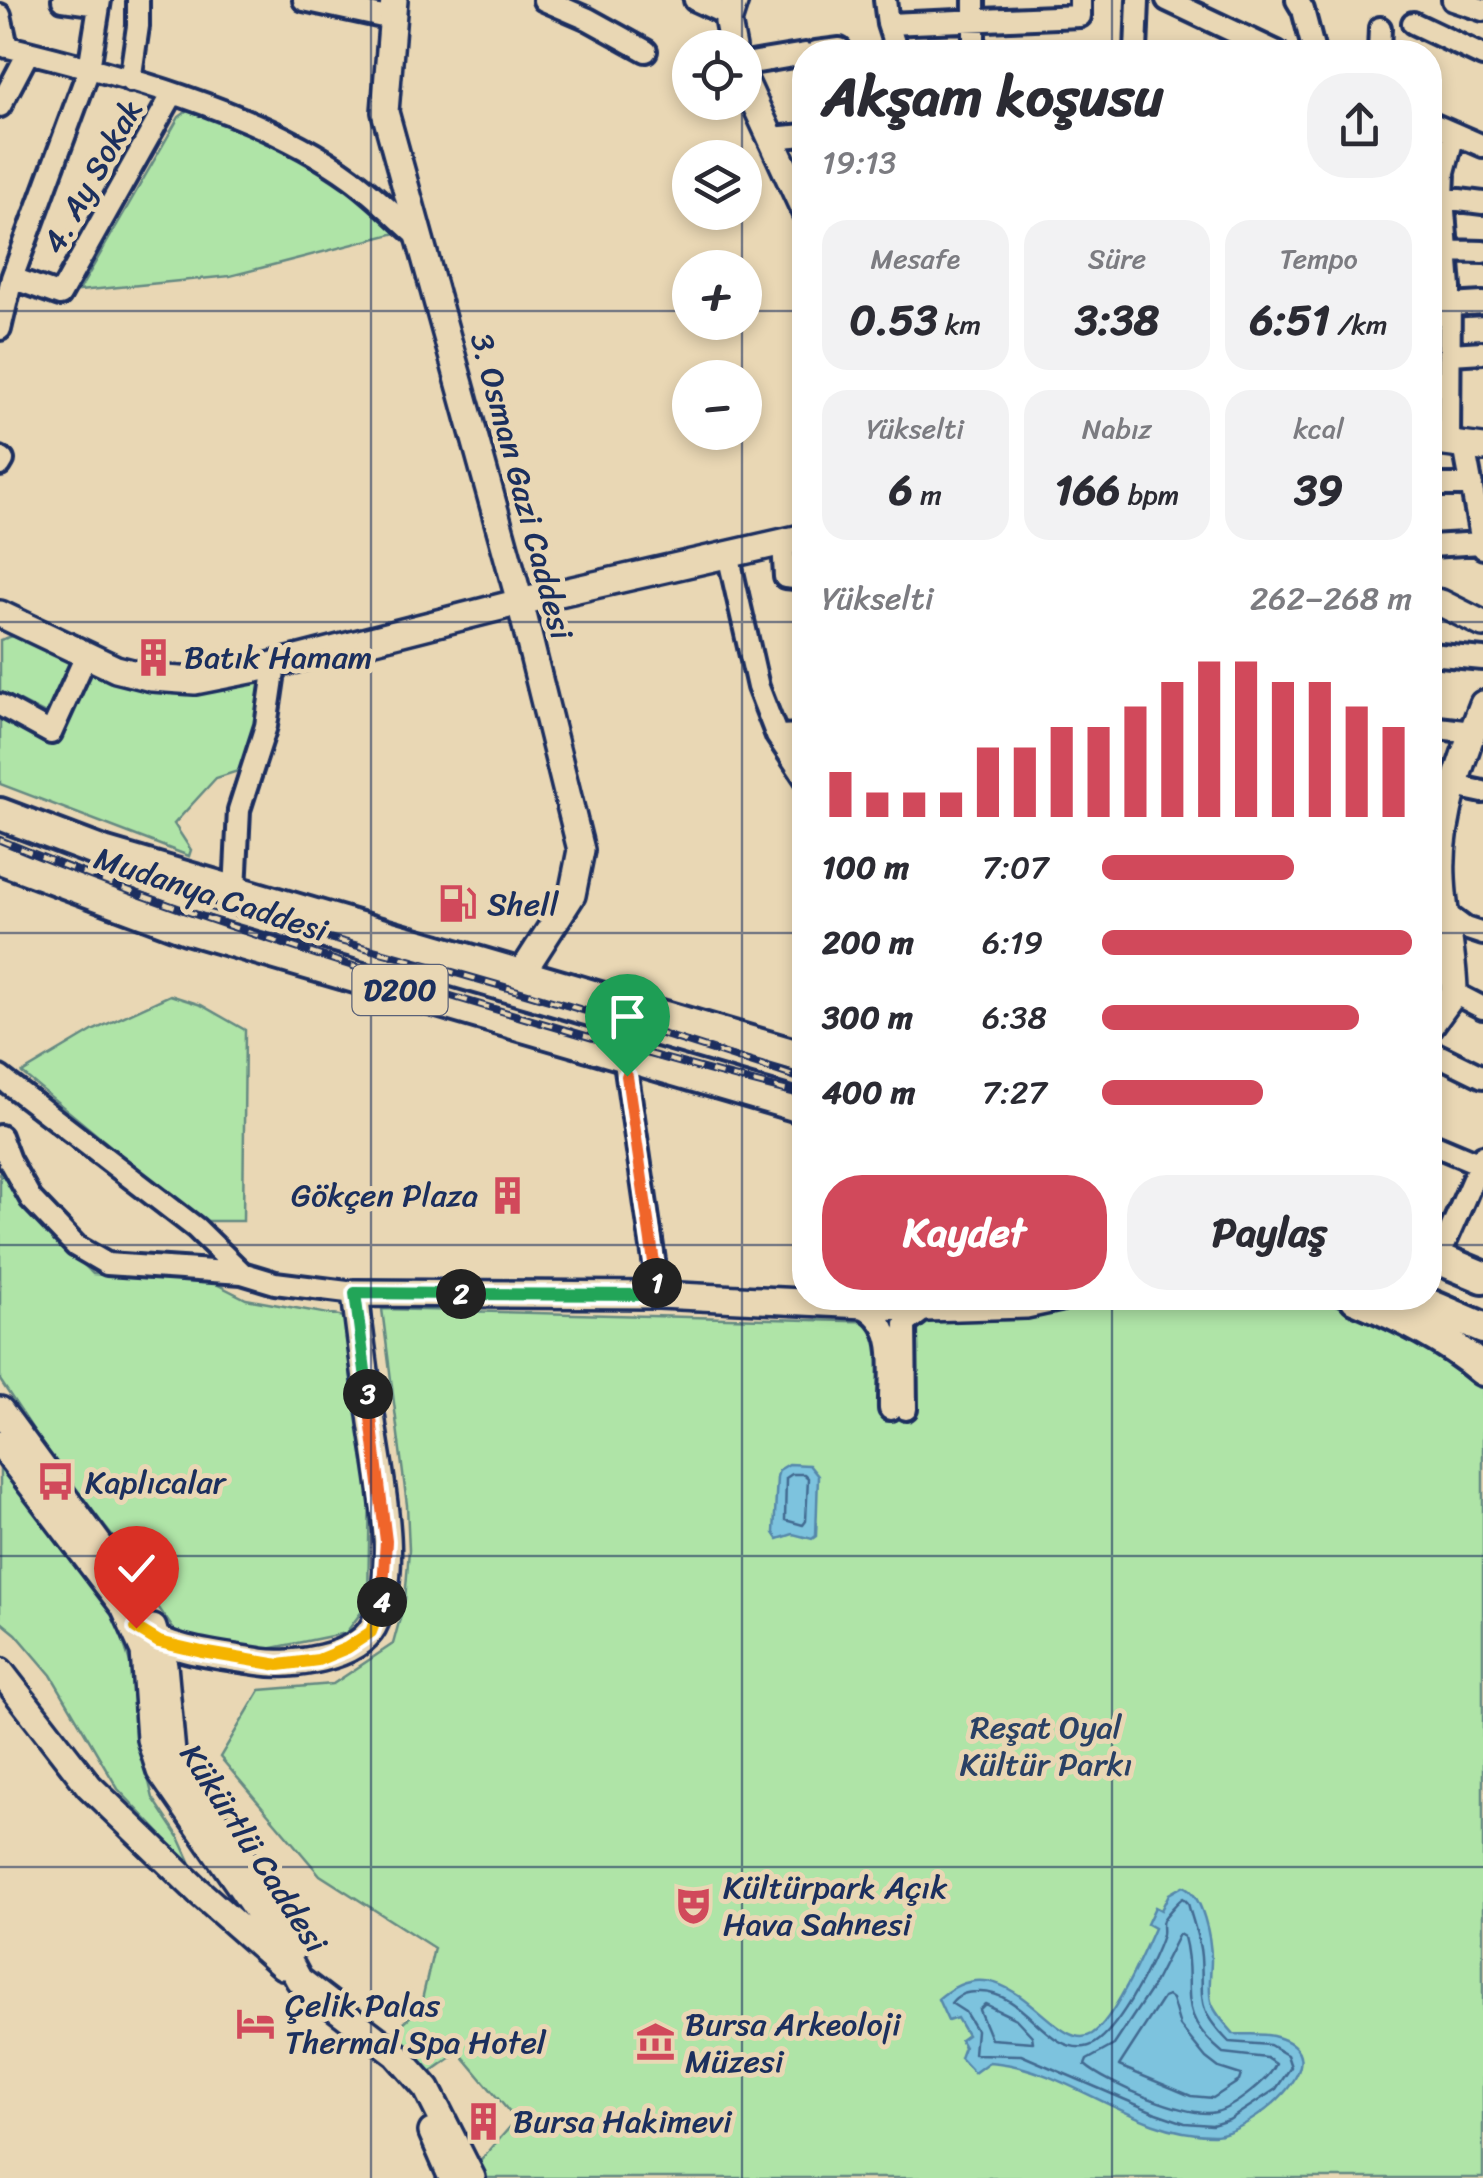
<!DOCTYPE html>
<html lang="tr">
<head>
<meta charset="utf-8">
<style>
	:root { --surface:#fff; --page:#f2f2f3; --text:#2b2b33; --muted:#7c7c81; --accent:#d1495b }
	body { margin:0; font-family:Sriracha,sans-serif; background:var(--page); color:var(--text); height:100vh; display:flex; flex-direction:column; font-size:38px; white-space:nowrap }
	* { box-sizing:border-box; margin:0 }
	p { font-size:32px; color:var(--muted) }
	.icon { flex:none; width:55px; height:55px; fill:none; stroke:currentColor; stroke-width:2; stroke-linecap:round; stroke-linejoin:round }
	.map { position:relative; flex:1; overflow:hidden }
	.drawer { position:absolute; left:792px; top:40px; width:650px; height:1270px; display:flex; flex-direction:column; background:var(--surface); border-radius:40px; box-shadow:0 5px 15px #0003 }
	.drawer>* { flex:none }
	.controls { position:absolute; left:672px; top:30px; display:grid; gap:20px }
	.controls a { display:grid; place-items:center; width:90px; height:90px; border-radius:50%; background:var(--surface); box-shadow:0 5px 15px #0003; font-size:50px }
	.pin { position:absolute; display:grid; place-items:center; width:85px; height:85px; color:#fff; margin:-102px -42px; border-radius:50% 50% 50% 0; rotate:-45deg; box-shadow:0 0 10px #0007 }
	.pin .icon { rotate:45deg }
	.km { position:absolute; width:50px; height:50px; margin:-25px; border-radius:50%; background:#222; color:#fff; font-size:28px; line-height:50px; text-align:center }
	.round { display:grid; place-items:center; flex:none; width:105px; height:105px; border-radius:40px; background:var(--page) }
	.head { display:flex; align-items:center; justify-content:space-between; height:170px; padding:0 30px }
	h1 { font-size:55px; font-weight:800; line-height:75px }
	.metrics { display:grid; grid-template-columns:repeat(3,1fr); gap:15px; height:170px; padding:10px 30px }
	.metrics div { display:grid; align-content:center; border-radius:25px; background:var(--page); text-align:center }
	.metrics b { font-size:42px; font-weight:800 }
	.metrics small { font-size:28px; font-weight:400 }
	.metrics p { font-size:28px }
	.chart { height:280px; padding:20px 30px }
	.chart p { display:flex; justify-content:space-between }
	.chart svg { width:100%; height:180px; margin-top:10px; stroke:var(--accent); stroke-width:6 }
	.action { display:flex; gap:20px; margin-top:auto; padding:20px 30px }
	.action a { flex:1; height:115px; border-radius:40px; background:var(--accent); color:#fff; font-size:40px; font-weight:800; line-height:115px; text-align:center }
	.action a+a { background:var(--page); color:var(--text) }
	ul { padding:0 30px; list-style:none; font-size:32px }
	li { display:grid; grid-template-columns:160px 120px 1fr; align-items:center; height:75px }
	li i { height:25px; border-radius:12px; background:var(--accent) }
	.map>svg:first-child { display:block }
</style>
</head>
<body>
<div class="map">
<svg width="1483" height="2178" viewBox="0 0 1483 2178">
	<rect width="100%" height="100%" fill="#e9d7b4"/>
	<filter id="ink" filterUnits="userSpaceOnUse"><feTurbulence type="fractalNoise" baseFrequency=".01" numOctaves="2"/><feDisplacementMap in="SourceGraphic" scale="20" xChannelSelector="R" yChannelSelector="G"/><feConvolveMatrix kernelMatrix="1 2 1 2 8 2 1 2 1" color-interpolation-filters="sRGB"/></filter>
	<g filter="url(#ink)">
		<!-- green -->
		<path fill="#afe4a7" stroke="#658a82" stroke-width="2.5" d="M190,109H202L309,157L408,230L230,276L79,291L179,117Z
			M19,634L75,663L52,717L0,691V640Z
			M92,670L263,671L268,689L241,770L216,778L174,824L191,850L189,856L0,784V708L38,730L62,722L73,710Z
			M170,995L201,1005L245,1030L243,1221H201L22,1073L94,1030Z
			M0,1163C15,1203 63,1244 93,1274L212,1282L246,1299L345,1317L352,1389L370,1486L368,1603L346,1633L258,1651L176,1633L135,1573L125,1553L48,1452L0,1380Z
			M1101,1298H1320L1432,1349L1483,1383V2178H484L476,2166L516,2120L459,2052L425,2076L387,2037L420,2008L434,1948L320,1875L220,1757L260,1690L333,1684L393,1644L405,1600L409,1550L407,1505L382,1309L924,1323L1067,1309Z
			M0,1461L116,1620L133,1671L137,1733L153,1798L179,1837L193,1868L118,1789L51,1675L16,1634L0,1621Z"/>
		<!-- water -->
		<path fill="#7dc3de" stroke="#5688ab" stroke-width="2.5" d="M789,1464L809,1465L818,1476L816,1536L812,1539L793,1534L778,1539L774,1533L777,1477L779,1470Z
			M1183,1886C1203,1894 1211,1939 1211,1960C1211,1973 1208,1988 1211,2001C1214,2013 1226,2024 1234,2034C1246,2035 1261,2033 1273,2036C1349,2054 1247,2136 1213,2135C1132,2135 1068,2067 989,2062L974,2073L960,2058L964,2047L960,2040L967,2035L957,2018L948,2021L938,1999C1009,1936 1054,2057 1092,2034C1114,2020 1143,1953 1154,1928L1147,1924L1155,1907L1161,1910L1169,1894Z"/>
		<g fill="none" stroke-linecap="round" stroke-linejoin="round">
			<!-- shore -->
			<path stroke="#426a91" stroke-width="2.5" d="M792,1474H804L808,1478L806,1521L803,1525L785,1520L786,1478Z
				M1183,1898L1188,1903C1192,1920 1200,1939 1201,1957C1204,2002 1194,2006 1229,2042L1270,2045L1287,2055L1291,2067L1276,2089L1229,2120L1212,2125L1185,2123L1156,2113L1021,2055L974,2054L976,2030L965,2012L951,2003C958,1994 966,1992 978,1992C1024,1990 1045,2052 1085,2047C1113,2044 1154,1961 1162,1935C1163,1930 1161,1924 1163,1920C1166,1915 1179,1900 1183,1898Z
				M1179,1934L1184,1937C1198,1988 1171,2010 1223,2053L1267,2058L1276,2064C1270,2079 1233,2108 1216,2112C1189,2119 1105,2083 1085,2065L1087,2060L1114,2045L1151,1989Z
				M1168,1996L1172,1999L1180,2026L1206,2058L1219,2068L1241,2075L1239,2081L1213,2098L1191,2096L1119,2066L1163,1998Z
				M985,2004L1016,2019L1032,2036L1033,2042L991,2039L979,2010Z"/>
			<defs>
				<path id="minor" d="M63,0L99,5
					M304,0L392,19
					M544,0L588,19L646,51
					M695,0L730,16
					M885,0L888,24L897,52
					M974,0V52
					M1167,0L1277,52
					M1297,0L1303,10L1314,52
					M1453,0L1483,10
					M0,15L7,47
					M1413,23L1483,56
					M888,24L1080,16V0
					M0,45C111,72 258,110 351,178C376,196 398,219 421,239
					M816,52L840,49L841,52
					M1136,52L1138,0
					M1379,52L1380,28
					M745,64L805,54
					M130,81L138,26V0
					M0,106L28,53
					M1430,123L1483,146
					M771,138L805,135
					M1443,198L1483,203
					M1447,251L1483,252
					M12,278L60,295L172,95
					M1450,305L1483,303
					M0,329L12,278L89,69L100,0
					M1450,354L1483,352
					M1449,443L1450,288L1443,198L1444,172L1454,134
					M1464,445L1483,548
					M0,458L3,460L0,465
					M1430,485H1472
					M783,542L785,577L805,579
					M1430,546L1482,543
					M728,554L758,687L777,736L805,778
					M1430,654L1483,659
					M0,705L51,733L86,656
					M1430,727L1472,732
					M777,736L805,735
					M1455,786L1483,792
					M235,891L239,810L266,726L275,665
					M1430,902L1465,928L1483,934
					M1454,993L1483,1008
					M1430,1051L1483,1077
					M624,1055L659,1295
					M0,1077L196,1228L242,1273L275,1283L355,1293
					M0,1136L9,1160L31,1199L76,1246L107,1264L242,1273
					M1430,1143L1480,1164
					M1445,1243L1483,1156
					M859,1305C901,1324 889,1369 890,1409
					M906,1409L905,1324L926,1308"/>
				<path id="major" d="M394,0L385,112L520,602L581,850L572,895L520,976
					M733,48L728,22L735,0
					M745,82L805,212
					M1430,441L1483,448
					M1430,601L1441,603L1483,624
					M0,614L116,669L152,678L195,681L261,668L520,602L805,537
					M1430,1026L1454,993C1454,954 1443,916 1442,877C1439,819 1462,758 1483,704
					M0,1410L126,1581
					M0,1444L124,1607L144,1651L150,1739L160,1771L278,1941L299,1980L396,2054L427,2089L472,2178
					M136,1628C173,1652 218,1655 261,1662C291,1667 356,1658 373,1627C402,1572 380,1481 372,1422C366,1379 360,1336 355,1293L659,1295L926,1308L1026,1305L1059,1298
					M153,1628L164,1665L172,1753L191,1788L282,1913L291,1951
					M0,1671L89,1786L199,1892L283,1966
					M432,2132L452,2178"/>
				<path id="highway" d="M0,814L106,854L805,1058
					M0,858L187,928L805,1108
					M1430,1255L1483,1277
					M1356,1298C1402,1317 1446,1338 1483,1370
					M1413,1298L1483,1328"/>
			</defs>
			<!-- minor casing -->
			<use href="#minor" stroke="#1b2f5e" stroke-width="28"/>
			<!-- major casing -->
			<use href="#major" stroke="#1b2f5e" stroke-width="32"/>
			<!-- highway casing -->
			<use href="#highway" stroke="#1b2f5e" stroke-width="38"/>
			<!-- minor -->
			<use href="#minor" stroke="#e9d7b4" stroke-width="20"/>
			<!-- major -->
			<use href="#major" stroke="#e9d7b4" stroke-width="25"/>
			<!-- highway -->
			<use href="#highway" stroke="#e9d7b4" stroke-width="30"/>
			<defs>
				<path id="rail" d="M0,840C151,903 304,952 461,999C575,1033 689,1067 805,1095
					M210,907C410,958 609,1015 805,1080"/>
			</defs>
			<!-- rail casing -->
			<use href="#rail" stroke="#1b2f5e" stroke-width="8"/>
			<!-- rail -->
			<use href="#rail" stroke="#e9d7b4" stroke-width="4" stroke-dasharray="11" stroke-linecap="butt"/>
		</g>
	</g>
	<g fill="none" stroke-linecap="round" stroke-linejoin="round" filter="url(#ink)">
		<defs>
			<path id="split-1" d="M627,1076L657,1283"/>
			<path id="split-2" d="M461,1294L658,1295L657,1283"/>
			<path id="split-3" d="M368,1394L355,1293L461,1294"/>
			<path id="split-4" d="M368,1394L386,1541L382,1602"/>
			<path id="split-5" d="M202,1652L279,1665L318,1660L347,1648L371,1632L382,1602"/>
			<path id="split-6" d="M136,1628L159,1642L202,1652"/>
		</defs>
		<!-- split-1 casing -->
		<use href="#split-1" stroke="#fff" stroke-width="20"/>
		<!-- split-2 casing -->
		<use href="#split-2" stroke="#fff" stroke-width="20"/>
		<!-- split-3 casing -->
		<use href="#split-3" stroke="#fff" stroke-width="20"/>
		<!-- split-4 casing -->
		<use href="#split-4" stroke="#fff" stroke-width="20"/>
		<!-- split-5 casing -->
		<use href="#split-5" stroke="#fff" stroke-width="20"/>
		<!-- split-6 casing -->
		<use href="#split-6" stroke="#fff" stroke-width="20"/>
		<!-- split-1 -->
		<use href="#split-1" stroke="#f0652b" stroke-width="12"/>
		<!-- split-2 -->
		<use href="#split-2" stroke="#22a559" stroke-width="12"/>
		<!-- split-3 -->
		<use href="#split-3" stroke="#22a559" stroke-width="12"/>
		<!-- split-4 -->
		<use href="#split-4" stroke="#f0652b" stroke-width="12"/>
		<!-- split-5 -->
		<use href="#split-5" stroke="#f5b400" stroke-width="12"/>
		<!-- split-6 -->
		<use href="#split-6" stroke="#f5b400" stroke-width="12"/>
	</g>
	<!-- grid -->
	<path fill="none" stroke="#1b2f5e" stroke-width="2.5" stroke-opacity="0.55" d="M371,0V2178M742,0V48M1112,0V52M742,102V158M742,212V268M0,311H690M745,311H805M1430,311H1483M742,322V378M742,432V2178M0,622H805M1430,622H1483M0,933H805M1430,933H1483M0,1245H805M1430,1245H1483M1112,1298V2178M0,1556H1483M0,1867H1483"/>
	<!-- icons -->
	<defs>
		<symbol id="building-bare" viewBox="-9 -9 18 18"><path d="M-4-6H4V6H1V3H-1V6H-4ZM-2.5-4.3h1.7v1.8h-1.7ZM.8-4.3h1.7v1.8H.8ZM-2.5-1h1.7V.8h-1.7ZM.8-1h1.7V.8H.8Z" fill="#d1495b" stroke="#e9d7b4" stroke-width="2.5" paint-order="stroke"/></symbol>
		<symbol id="fuel-bare" viewBox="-9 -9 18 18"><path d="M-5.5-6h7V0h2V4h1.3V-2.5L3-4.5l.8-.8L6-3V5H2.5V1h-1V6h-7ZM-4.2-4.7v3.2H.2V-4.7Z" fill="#d1495b" stroke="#e9d7b4" stroke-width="2.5" paint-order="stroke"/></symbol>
		<symbol id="bus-bare" viewBox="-9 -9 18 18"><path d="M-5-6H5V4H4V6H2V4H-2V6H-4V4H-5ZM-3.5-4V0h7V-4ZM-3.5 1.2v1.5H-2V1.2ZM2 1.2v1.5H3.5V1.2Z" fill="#d1495b" stroke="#e9d7b4" stroke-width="2.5" paint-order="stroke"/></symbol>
		<symbol id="theatre-bare" viewBox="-9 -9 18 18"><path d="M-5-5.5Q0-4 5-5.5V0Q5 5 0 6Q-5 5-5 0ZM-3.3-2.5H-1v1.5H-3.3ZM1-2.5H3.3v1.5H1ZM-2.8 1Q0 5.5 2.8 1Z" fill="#d1495b" stroke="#e9d7b4" stroke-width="2.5" paint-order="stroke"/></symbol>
		<symbol id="hotel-bare" viewBox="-9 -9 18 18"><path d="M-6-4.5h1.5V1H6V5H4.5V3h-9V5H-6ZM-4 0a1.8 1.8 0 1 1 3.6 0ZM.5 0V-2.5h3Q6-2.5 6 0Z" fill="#d1495b" stroke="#e9d7b4" stroke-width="2.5" paint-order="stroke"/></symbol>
		<symbol id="museum-bare" viewBox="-9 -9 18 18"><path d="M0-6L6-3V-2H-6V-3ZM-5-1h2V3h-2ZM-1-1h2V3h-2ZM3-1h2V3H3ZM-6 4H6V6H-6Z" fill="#d1495b" stroke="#e9d7b4" stroke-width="2.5" paint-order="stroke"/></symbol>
	</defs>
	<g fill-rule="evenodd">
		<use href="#building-bare" x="126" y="630" width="55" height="55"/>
		<use href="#fuel-bare" x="430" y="876" width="55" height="55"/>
		<use href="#building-bare" x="480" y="1168" width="55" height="55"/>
		<use href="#bus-bare" x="28" y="1454" width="55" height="55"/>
		<use href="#theatre-bare" x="666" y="1878" width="55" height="55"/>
		<use href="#hotel-bare" x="228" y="1996" width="55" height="55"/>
		<use href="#museum-bare" x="628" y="2014" width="55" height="55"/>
		<use href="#building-bare" x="456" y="2094" width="55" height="55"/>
	</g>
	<g text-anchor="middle" stroke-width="10" stroke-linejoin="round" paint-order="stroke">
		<!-- shield labels -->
		<rect fill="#e9d7b4" stroke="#596178" stroke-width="2.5" x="352.5" y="965" width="95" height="50" rx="8"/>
		<g font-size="30" font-weight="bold" fill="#1b2f5e">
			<text x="400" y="1000">D200</text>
		</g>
		<!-- street labels -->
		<g font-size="32" fill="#1b2f5e" stroke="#e9d7b4">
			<text transform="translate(92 176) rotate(-61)" y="11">4. Ay Sokak</text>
			<text transform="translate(522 486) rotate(75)" y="11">3. Osman Gazi Caddesi</text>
			<text transform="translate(211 894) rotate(18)" y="11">Mudanya Caddesi</text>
			<text transform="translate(254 1848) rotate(57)" y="11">Kükürtlü Caddesi</text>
		</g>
		<!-- poi labels -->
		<g font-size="32" fill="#1b2f5e" stroke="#e9d7b4" text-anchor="start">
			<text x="184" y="668">Batık Hamam</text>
			<text x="487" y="915">Shell</text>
			<text x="478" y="1206" text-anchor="end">Gökçen Plaza</text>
			<text x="85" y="1493">Kaplıcalar</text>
			<text x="723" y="1898">Kültürpark Açık<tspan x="723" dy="37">Hava Sahnesi</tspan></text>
			<text x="285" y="2016">Çelik Palas<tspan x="285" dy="37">Thermal Spa Hotel</tspan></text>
			<text x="685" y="2035">Bursa Arkeoloji<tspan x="685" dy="37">Müzesi</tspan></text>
			<text x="513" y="2132">Bursa Hakimevi</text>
		</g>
		<!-- park labels -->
		<g font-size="32" fill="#2a4165" stroke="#e9d7b4">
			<text x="1046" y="1738">Reşat Oyal<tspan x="1046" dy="37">Kültür Parkı</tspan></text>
		</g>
	</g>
</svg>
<div class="controls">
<a><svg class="icon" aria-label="locate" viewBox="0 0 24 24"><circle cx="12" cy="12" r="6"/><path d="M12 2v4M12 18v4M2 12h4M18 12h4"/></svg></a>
<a><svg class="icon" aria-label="layers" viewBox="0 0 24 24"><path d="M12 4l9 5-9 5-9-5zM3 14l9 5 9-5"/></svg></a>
<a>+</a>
<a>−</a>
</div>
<div class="pin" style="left:627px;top:1076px;background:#1e9e55"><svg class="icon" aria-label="arrive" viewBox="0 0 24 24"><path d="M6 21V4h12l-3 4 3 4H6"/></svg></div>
<div class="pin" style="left:136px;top:1628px;background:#d93025"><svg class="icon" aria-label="check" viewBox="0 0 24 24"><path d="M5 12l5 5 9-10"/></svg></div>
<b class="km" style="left:657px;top:1283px">1</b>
<b class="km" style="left:461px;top:1294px">2</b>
<b class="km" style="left:368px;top:1394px">3</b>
<b class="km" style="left:382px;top:1602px">4</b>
<section class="drawer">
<div class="head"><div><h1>Akşam koşusu</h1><p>19:13</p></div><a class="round"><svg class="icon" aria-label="share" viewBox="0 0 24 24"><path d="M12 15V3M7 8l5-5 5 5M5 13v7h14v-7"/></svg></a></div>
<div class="metrics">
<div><p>Mesafe</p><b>0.53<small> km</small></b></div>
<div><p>Süre</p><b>3:38</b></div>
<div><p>Tempo</p><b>6:51<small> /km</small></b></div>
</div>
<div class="metrics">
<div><p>Yükselti</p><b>6<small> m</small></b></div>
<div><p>Nabız</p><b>166<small> bpm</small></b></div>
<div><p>kcal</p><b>39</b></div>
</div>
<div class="chart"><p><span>Yükselti</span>262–268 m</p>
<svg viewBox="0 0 160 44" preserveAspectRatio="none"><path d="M5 44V33M15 44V38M25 44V38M35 44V38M45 44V27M55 44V27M65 44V22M75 44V22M85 44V17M95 44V11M105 44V6M115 44V6M125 44V11M135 44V11M145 44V17M155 44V22"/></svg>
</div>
<ul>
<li><b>100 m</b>7:07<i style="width:62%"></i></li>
<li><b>200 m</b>6:19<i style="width:100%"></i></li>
<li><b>300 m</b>6:38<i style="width:83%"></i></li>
<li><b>400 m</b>7:27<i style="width:52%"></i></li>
</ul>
<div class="action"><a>Kaydet</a><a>Paylaş</a></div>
</section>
</div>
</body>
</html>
